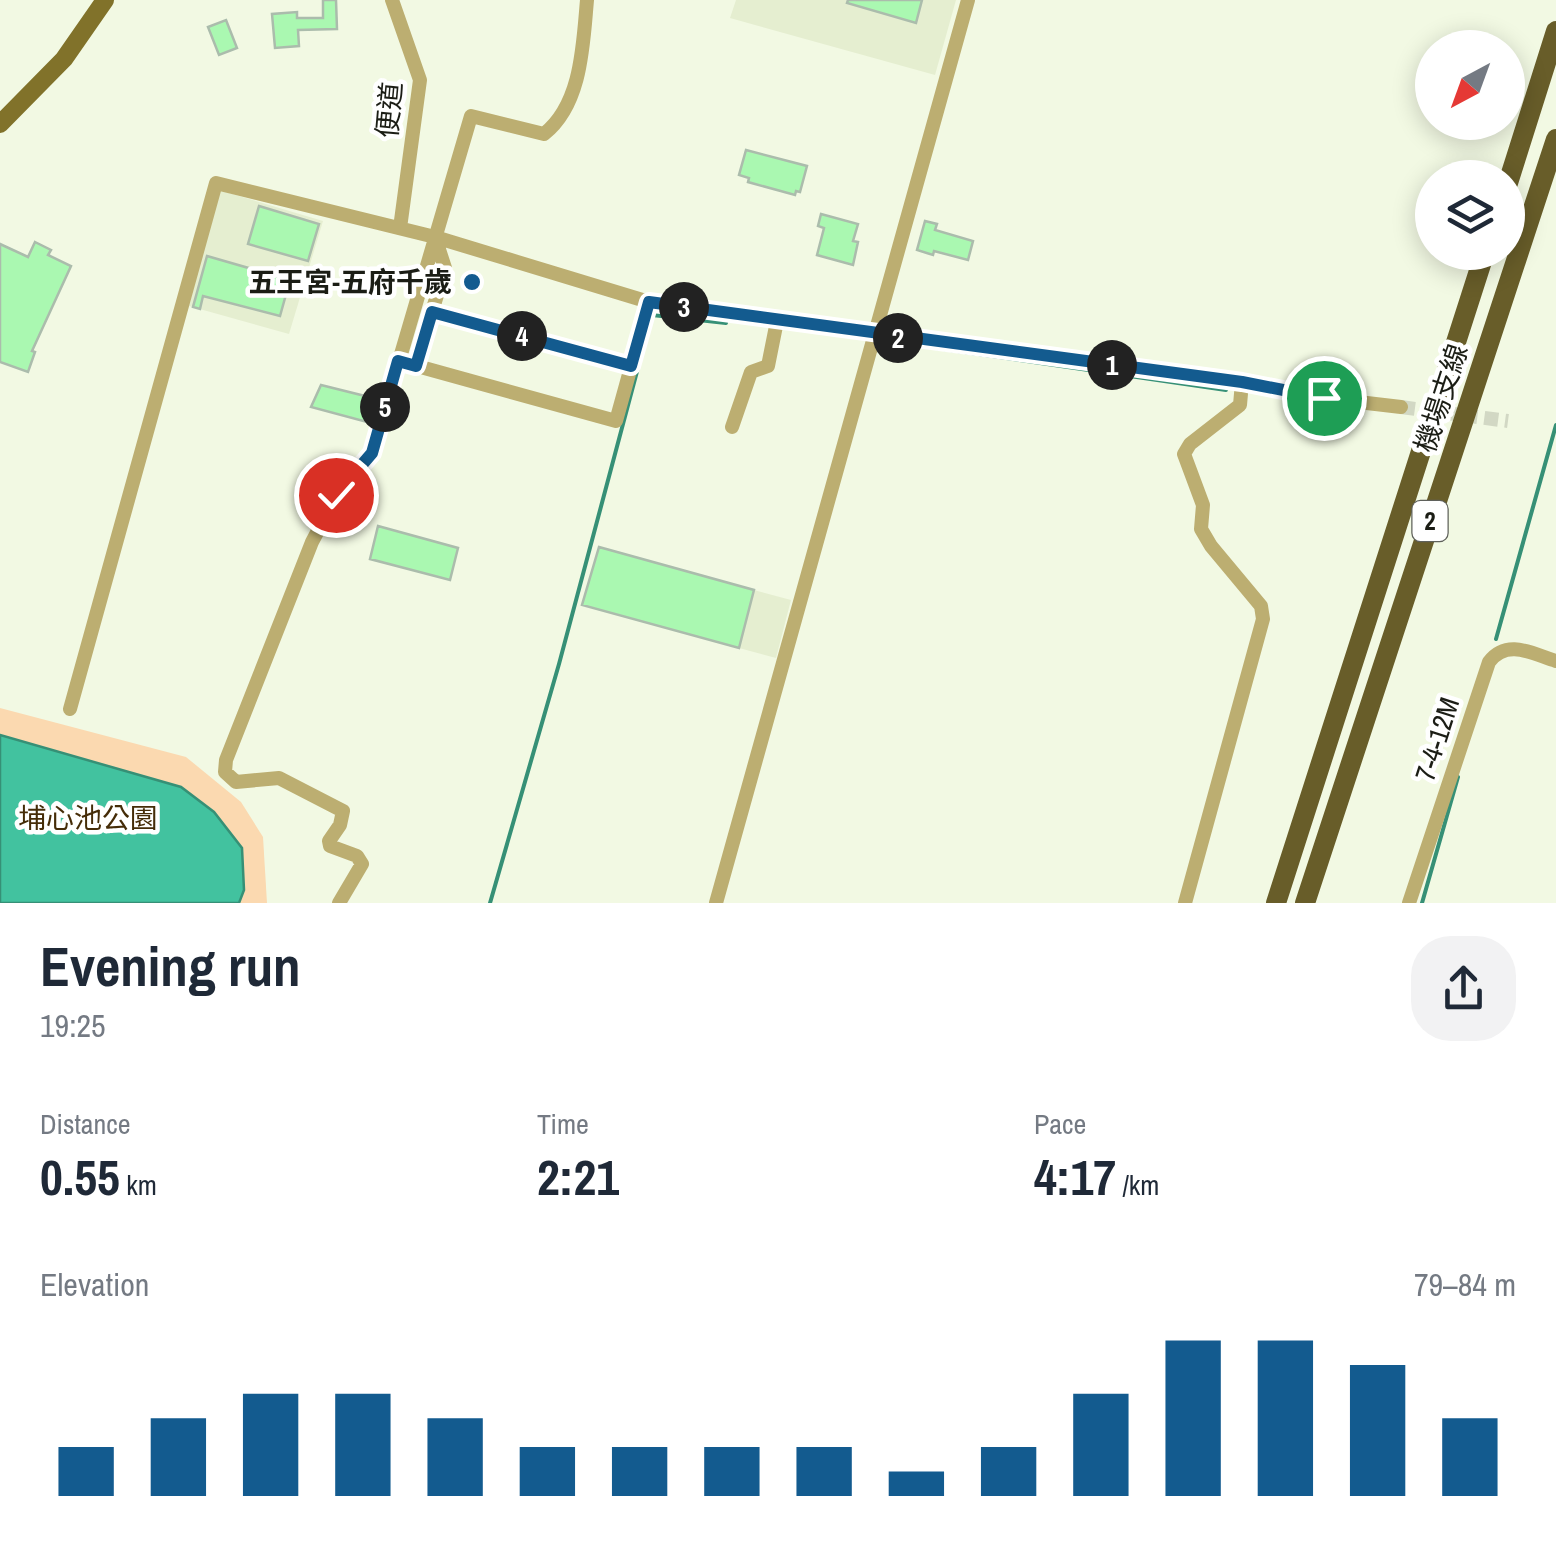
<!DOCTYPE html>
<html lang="en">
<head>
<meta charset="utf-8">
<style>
	:root { --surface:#fff; --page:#f2f2f3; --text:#1f2937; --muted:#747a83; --accent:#135b8f }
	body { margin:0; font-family:"Archivo Narrow","Noto Sans TC",sans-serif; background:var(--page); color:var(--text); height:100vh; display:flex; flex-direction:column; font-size:38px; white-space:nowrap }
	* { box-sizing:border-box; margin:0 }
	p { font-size:32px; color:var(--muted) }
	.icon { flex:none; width:55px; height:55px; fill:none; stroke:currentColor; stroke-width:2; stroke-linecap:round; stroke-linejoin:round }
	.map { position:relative; height:903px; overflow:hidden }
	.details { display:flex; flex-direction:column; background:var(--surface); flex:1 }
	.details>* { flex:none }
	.needle { width:65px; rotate:221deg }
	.controls { position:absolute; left:1415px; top:30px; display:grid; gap:20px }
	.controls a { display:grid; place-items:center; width:110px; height:110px; border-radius:50%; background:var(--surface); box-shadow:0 5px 25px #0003; font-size:50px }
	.pin { position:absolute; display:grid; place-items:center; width:85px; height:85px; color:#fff; margin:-42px; border:5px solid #fff; border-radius:50%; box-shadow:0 2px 10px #0007 }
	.km { position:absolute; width:50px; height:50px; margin:-25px; border-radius:50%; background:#222; color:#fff; font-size:28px; line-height:50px; text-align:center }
	.round { display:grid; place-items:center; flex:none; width:105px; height:105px; border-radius:40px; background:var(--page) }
	.headline { display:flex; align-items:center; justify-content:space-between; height:170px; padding:0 40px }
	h1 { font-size:55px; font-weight:700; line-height:75px }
	.metrics { display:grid; grid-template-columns:repeat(3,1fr); gap:15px; height:170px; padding:10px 40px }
	.metrics div { display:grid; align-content:center }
	.metrics b { font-size:50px; font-weight:700 }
	.metrics small { font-size:28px; font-weight:400 }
	.metrics p { font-size:28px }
	.chart { height:280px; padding:20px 40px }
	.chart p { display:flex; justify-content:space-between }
	.chart svg { width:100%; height:180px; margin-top:10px; stroke:var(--accent); stroke-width:6 }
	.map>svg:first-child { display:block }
</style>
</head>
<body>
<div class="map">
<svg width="1556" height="903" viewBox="0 0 1556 903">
	<rect width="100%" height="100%" fill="#f2f9e3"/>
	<!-- built -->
	<path fill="#e5eed0" d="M736,0H956L935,75L730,18Z
		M219,190L323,221L289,334L189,306Z
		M754,590L791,600L776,658L739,648Z"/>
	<!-- green -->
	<path fill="#fbd9b0" d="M0,708L186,757L241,802L263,837L267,903H0Z"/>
	<!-- water -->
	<path fill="#42c29f" stroke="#369076" stroke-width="2.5" d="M0,735L181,787L214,812L242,848L244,890L239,903H0Z"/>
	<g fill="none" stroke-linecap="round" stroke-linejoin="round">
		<!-- stream -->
		<path stroke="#369076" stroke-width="4" d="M652,315L726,323
			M888,341L1226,390
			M1496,639L1556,425
			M490,903L559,664L643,349
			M1422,903L1458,777"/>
	</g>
	<!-- building -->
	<path fill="#aaf8b1" stroke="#abbcac" stroke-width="2.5" d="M323,0H336L337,29L298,30L299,46L275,48L272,14L297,12V18H323Z
		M848,0H922L916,23L847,3Z
		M226,20L237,48L219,55L208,27Z
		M746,150L807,166L800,192L796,191L795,195L748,182L749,178L739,175Z
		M259,206L319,224L308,261L248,244Z
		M821,214L858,224L853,241L858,242L853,265L817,255L824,228L818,226Z
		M925,221L937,224L935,230L973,241L968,260L934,251L933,255L917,250Z
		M35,242L51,250L48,255L71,266L32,351L35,352L28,372L0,362V244L28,257Z
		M207,256L290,280L280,316L203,296L200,309L193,307Z
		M321,385L373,398L367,422L311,407Z
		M378,526L458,548L450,580L370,559Z
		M599,547L754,590L739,648L582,605Z"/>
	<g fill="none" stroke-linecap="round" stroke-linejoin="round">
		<!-- minor-tunnel -->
		<path stroke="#d2d8c4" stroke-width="14" stroke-dasharray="14 7" stroke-linecap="butt" d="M1401,407L1508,421"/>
		<!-- minor -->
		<path stroke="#bcae71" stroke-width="14" d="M392,0L420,80L400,228
			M432,311L631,367
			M399,361L616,421L649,302
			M416,366L445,268L435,237
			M732,427L751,372L768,366L777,321
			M70,709L216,183L435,237L649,302L1242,382L1324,398L1401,407
			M339,903L362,864L357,856L330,846L329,841L340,825L343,811L279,778L236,782L225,772L226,760L312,542L337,495L372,453L471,116L544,134C582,104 583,44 587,0
			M716,903L968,0
			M1185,903L1263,619L1261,606L1211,546L1201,529L1203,505L1184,454L1190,444L1240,405L1242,382
			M1409,903L1489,662C1507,638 1533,654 1556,661"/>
		<!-- major -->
		<path stroke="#81722a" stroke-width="18" d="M0,124L64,59L105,0"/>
		<!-- highway -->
		<path stroke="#685d29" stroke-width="20" d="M1508,183L1556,31
			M1276,903L1485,252
			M1305,903L1556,139"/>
	</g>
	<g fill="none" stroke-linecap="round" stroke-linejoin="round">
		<defs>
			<path id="route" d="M336,495L372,453L398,361L416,366L432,312L631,366L649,302L1242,382L1324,398"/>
		</defs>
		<!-- route casing -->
		<use href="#route" stroke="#fff" stroke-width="20"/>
		<!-- route -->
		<use href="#route" stroke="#135b8f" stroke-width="12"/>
	</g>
	<!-- markers -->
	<circle fill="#135b8f" stroke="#fff" stroke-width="4" cx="472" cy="282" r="10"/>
	<g text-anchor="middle" stroke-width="9" stroke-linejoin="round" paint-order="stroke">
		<!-- shield labels -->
		<rect fill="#fff" stroke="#5f615b" stroke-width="2.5" x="1412.5" y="501" width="35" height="40" rx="8"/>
		<g font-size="25" font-weight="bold" fill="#1b1d15">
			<text x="1430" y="530">2</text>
		</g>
		<!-- street labels -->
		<g font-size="28" fill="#1b1d15" stroke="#fff">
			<text transform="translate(389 110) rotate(-85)" y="10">便道</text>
			<text transform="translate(1441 398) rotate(-72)" y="10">機場支線</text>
			<text transform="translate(1437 739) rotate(-72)" y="10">7-4-12M</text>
		</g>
		<!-- poi labels -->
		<g font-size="28" font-weight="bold" fill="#1b1d15" stroke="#fff" text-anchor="end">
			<text x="452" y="292">五王宮-五府千歲</text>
		</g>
		<!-- park labels -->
		<g font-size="28" fill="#452c08" stroke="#fff">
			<text x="88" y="828">埔心池公園</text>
		</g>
	</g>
</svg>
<div class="controls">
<a><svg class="needle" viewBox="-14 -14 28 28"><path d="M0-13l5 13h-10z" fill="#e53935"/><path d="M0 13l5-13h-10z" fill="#747a83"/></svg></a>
<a><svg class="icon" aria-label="layers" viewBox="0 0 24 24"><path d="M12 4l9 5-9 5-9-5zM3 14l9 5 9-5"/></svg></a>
</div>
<div class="pin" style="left:1324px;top:398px;background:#1e9e55"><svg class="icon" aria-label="arrive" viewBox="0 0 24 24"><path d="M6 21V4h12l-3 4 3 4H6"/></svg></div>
<div class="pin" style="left:336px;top:495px;background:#d93025"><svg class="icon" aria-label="check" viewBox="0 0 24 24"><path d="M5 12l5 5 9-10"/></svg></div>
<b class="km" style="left:1112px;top:365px">1</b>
<b class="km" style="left:898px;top:338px">2</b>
<b class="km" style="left:684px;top:307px">3</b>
<b class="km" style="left:522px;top:336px">4</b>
<b class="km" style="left:385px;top:407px">5</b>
</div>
<section class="details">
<div class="headline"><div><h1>Evening run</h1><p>19:25</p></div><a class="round"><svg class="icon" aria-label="share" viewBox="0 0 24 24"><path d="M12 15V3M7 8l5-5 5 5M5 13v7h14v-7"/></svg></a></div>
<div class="metrics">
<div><p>Distance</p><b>0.55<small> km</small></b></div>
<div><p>Time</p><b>2:21</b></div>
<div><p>Pace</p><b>4:17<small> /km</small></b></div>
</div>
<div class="chart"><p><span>Elevation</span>79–84 m</p>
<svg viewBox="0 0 160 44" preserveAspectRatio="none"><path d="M5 44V32M15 44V25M25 44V19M35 44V19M45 44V25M55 44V32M65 44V32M75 44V32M85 44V32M95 44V38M105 44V32M115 44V19M125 44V6M135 44V6M145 44V12M155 44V25"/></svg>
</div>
</section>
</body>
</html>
